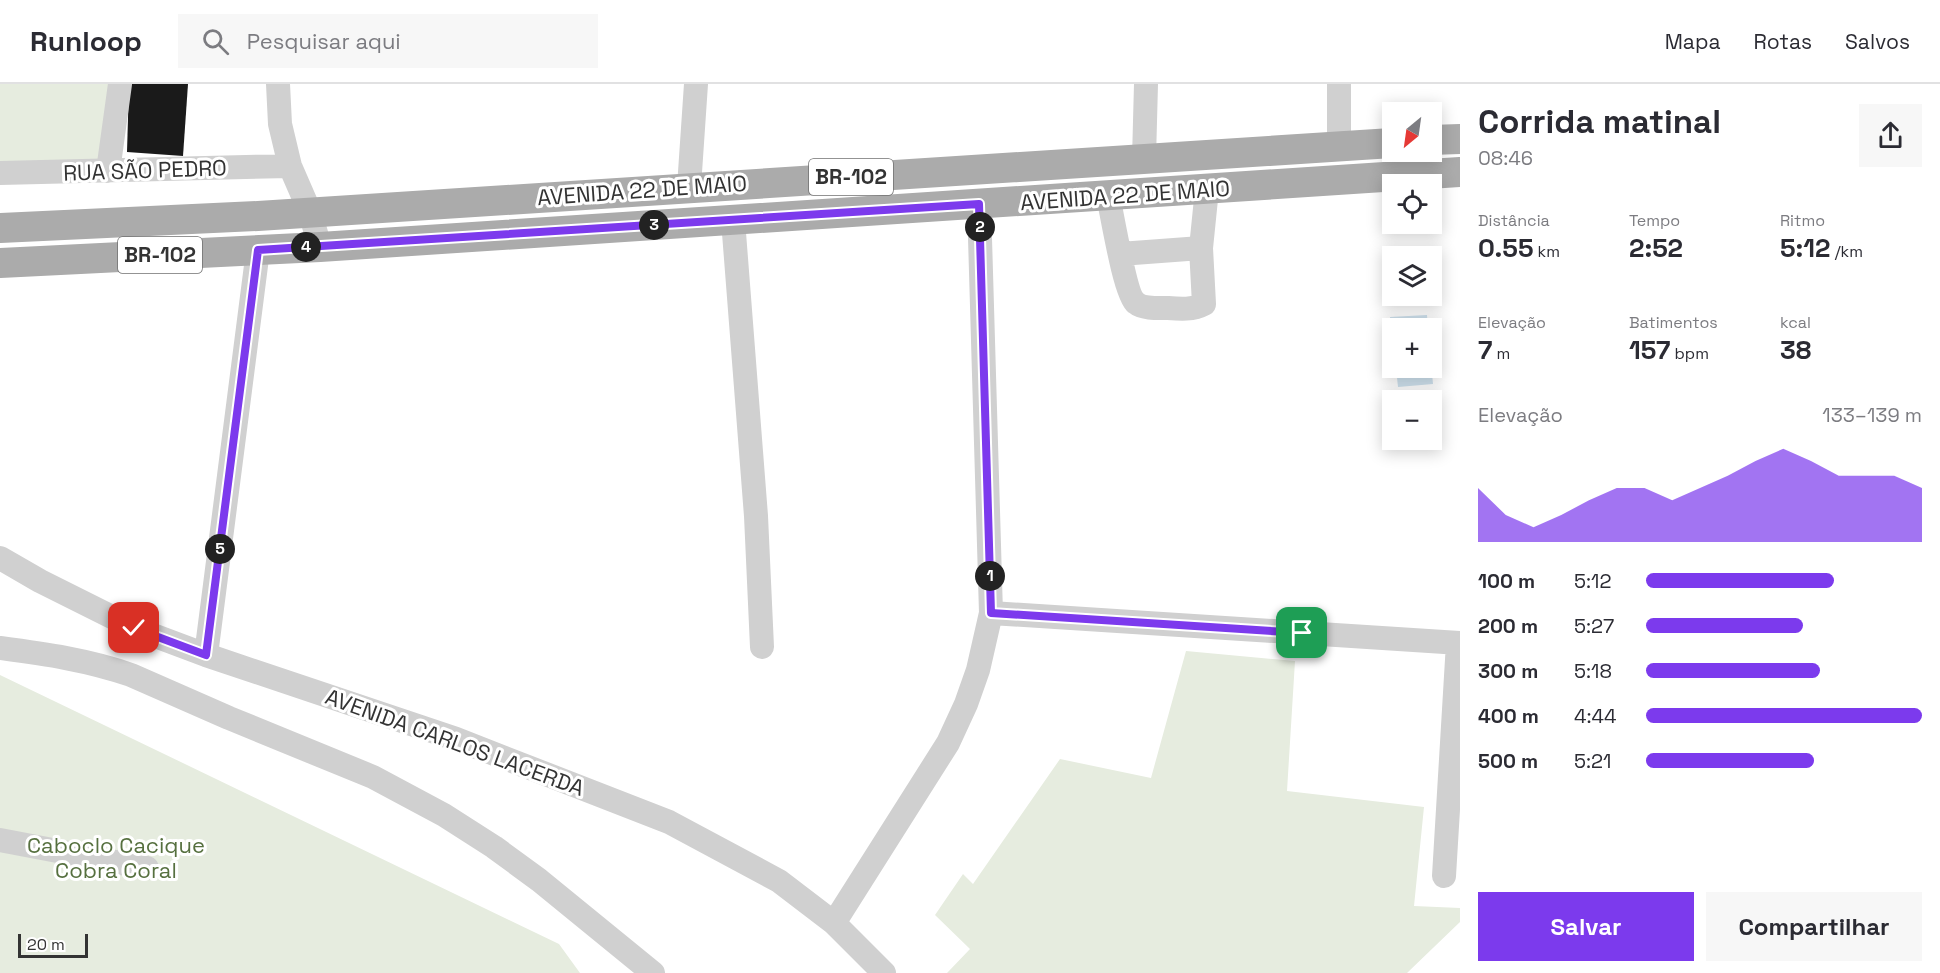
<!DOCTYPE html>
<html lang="pt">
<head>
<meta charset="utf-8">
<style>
	:root { --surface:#fff; --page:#f7f7f7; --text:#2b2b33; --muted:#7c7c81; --line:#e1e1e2; --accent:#7c3aed }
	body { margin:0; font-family:"Space Grotesk",sans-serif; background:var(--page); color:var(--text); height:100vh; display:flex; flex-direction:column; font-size:22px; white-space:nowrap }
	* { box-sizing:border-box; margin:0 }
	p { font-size:20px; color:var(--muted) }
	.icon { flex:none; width:33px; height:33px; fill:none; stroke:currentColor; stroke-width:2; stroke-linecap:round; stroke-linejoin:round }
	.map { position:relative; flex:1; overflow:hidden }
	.panel { display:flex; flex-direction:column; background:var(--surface); width:480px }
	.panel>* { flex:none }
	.needle { width:39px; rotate:209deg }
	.tools { position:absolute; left:1382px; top:18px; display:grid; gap:12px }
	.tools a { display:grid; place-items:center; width:60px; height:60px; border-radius:0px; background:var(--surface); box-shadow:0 3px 15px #0003; font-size:30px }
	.scale { position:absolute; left:18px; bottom:15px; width:70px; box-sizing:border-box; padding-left:6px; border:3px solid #333; border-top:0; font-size:16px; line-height:21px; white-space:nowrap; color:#333; -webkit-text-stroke:4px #fff; paint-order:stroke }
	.pin { position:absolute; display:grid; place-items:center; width:51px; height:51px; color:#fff; margin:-26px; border-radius:12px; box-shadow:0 3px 9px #0006 }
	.km { position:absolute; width:30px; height:30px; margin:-15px; border-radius:50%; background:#222; color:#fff; font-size:16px; line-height:30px; text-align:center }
	.round { display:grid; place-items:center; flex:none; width:63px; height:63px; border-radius:0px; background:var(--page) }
	.headline { display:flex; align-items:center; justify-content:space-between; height:102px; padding:0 18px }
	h1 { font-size:33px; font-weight:600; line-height:45px }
	.metrics { display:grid; grid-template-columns:repeat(3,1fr); gap:9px; height:102px; padding:6px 18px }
	.metrics div { display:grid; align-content:center }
	.metrics b { font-size:26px; font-weight:600 }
	.metrics small { font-size:16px; font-weight:400 }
	.metrics p { font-size:16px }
	.chart { height:168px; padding:12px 18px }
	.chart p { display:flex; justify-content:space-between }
	.chart svg { width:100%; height:108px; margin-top:6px; fill:var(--accent); opacity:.7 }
	.action { display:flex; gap:12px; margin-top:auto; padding:12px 18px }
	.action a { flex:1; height:69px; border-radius:0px; background:var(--accent); color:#fff; font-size:24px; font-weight:600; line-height:69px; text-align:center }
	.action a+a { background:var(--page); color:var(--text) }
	ul { padding:0 18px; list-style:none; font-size:20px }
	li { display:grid; grid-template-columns:96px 72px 1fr; align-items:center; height:45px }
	li i { height:15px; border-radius:8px; background:var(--accent) }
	header { display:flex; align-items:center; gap:36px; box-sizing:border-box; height:84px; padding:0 30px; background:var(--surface); border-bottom:2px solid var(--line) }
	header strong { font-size:28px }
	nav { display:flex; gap:33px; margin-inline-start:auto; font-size:21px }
	.search { width:420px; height:54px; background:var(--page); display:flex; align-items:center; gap:15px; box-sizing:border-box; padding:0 21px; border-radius:0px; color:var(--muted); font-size:22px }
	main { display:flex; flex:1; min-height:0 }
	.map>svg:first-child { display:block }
</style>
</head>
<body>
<header>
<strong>Runloop</strong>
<div class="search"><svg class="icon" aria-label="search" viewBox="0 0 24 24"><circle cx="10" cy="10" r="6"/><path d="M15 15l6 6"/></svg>Pesquisar aqui</div>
<nav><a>Mapa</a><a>Rotas</a><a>Salvos</a></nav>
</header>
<main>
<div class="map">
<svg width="1460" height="889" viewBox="0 0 1460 889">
	<rect width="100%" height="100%" fill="#fff"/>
	<!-- green -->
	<path fill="#e6ecdf" d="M0,0H113L101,74L95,76L0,81Z
		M1186,567L1295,577L1287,707L1424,723L1414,822L1460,824V838L1407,889H947L970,865L935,831L963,790L973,800L1060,675L1151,694Z
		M0,591L559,860L580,889H0Z"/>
	<!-- water -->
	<path fill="#cfe2ee" d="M1427,231L1428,244H1392V249L1390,233Z
		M1431,279L1433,300L1398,303L1396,284H1431Z"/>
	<!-- building -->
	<path fill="#1a1a1a" d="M129,0H188L183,72L127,68Z"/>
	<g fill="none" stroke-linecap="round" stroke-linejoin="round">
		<!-- minor -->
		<path stroke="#d0d0d0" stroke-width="24" d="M278,0L280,40L290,82L310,128L320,163
			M1339,61V0
			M1144,75L1146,0
			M108,87L120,0
			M0,89L290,82
			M689,103L696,0
			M1108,112C1112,129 1125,211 1136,219C1143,225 1159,224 1168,224C1180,225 1193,226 1204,220L1201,164L1207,105
			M733,136L756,432L762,563
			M1120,170L1201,164
			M0,474L40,497L134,544L206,571L456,655L669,738L779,797L834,839L884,889
			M991,529L1460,559
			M0,564C45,570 88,576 131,591L229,634L373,693L444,731L494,763L539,796L653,889
			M206,571L258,166
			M0,756L147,784
			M1444,792L1458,559
			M834,839L948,659L966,620L978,586L991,529L979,120"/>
		<!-- major -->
		<path stroke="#ababab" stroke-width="30" d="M1431,56L1460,55
			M0,144L258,132L1392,59
			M0,179L320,163L1460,88"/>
	</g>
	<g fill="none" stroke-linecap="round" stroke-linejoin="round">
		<defs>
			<path id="route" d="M134,544L206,571L258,166L979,120L991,529L1302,549"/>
		</defs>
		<!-- route casing -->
		<use href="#route" stroke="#fff" stroke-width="12"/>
		<!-- route -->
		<use href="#route" stroke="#7c3aed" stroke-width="8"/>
	</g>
	<g text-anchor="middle" stroke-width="6" stroke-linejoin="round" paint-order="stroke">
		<!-- shield labels -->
		<g fill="#fff" stroke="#707070" stroke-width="1.5">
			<rect x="809" y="75" width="84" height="36" rx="4.5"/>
			<rect x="118" y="153" width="84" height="36" rx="4.5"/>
		</g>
		<g font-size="21" font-weight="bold" fill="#333">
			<text x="851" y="100">BR-102</text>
			<text x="160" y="178">BR-102</text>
		</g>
		<!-- street labels -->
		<g font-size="22" fill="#333" stroke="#fff">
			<text transform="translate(145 86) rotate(-2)" y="8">RUA SÃO PEDRO</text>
			<text transform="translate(642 106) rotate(-4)" y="8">AVENIDA 22 DE MAIO</text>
			<text transform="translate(1125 111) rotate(-4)" y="8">AVENIDA 22 DE MAIO</text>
			<text transform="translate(455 658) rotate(20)" y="8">AVENIDA CARLOS LACERDA</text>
		</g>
		<!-- park labels -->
		<g font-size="22" fill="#56703f" stroke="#fff">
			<text x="116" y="769">Caboclo Cacique<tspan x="116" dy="25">Cobra Coral</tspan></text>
		</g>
	</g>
</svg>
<div class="tools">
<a><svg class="needle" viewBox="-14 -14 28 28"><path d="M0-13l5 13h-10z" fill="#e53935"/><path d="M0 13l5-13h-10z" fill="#7c7c81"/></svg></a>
<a><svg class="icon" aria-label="locate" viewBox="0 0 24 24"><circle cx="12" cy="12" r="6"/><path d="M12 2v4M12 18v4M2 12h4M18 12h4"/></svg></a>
<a><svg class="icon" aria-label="layers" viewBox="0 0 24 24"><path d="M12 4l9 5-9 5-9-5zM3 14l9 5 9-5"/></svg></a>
<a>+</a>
<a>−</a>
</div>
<div class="scale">20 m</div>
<div class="pin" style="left:1302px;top:549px;background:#1e9e55"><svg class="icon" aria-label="arrive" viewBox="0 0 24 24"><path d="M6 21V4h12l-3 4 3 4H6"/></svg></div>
<div class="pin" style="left:134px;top:544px;background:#d93025"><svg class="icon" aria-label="check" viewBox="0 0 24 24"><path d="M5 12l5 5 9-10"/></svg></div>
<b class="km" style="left:990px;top:492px">1</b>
<b class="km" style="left:980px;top:143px">2</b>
<b class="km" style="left:654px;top:141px">3</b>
<b class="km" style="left:306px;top:163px">4</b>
<b class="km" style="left:220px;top:465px">5</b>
</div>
<section class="panel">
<div class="headline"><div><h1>Corrida matinal</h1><p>08:46</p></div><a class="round"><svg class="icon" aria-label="share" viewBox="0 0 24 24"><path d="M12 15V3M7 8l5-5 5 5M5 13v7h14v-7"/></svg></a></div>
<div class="metrics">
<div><p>Distância</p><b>0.55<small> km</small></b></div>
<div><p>Tempo</p><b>2:52</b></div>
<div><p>Ritmo</p><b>5:12<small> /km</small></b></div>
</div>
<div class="metrics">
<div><p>Elevação</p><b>7<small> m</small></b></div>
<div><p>Batimentos</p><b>157<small> bpm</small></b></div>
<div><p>kcal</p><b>38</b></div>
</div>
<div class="chart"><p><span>Elevação</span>133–139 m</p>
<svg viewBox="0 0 160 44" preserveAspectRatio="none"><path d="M0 44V22L10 33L20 38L30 33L40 27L50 22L60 22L70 27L80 22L90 17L100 11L110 6L120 11L130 17L140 17L150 17L160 22V44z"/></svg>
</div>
<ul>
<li><b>100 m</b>5:12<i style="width:68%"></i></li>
<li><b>200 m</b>5:27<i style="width:57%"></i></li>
<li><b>300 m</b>5:18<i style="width:63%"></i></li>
<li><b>400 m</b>4:44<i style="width:100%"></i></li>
<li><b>500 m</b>5:21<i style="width:61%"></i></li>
</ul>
<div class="action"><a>Salvar</a><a>Compartilhar</a></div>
</section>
</main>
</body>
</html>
